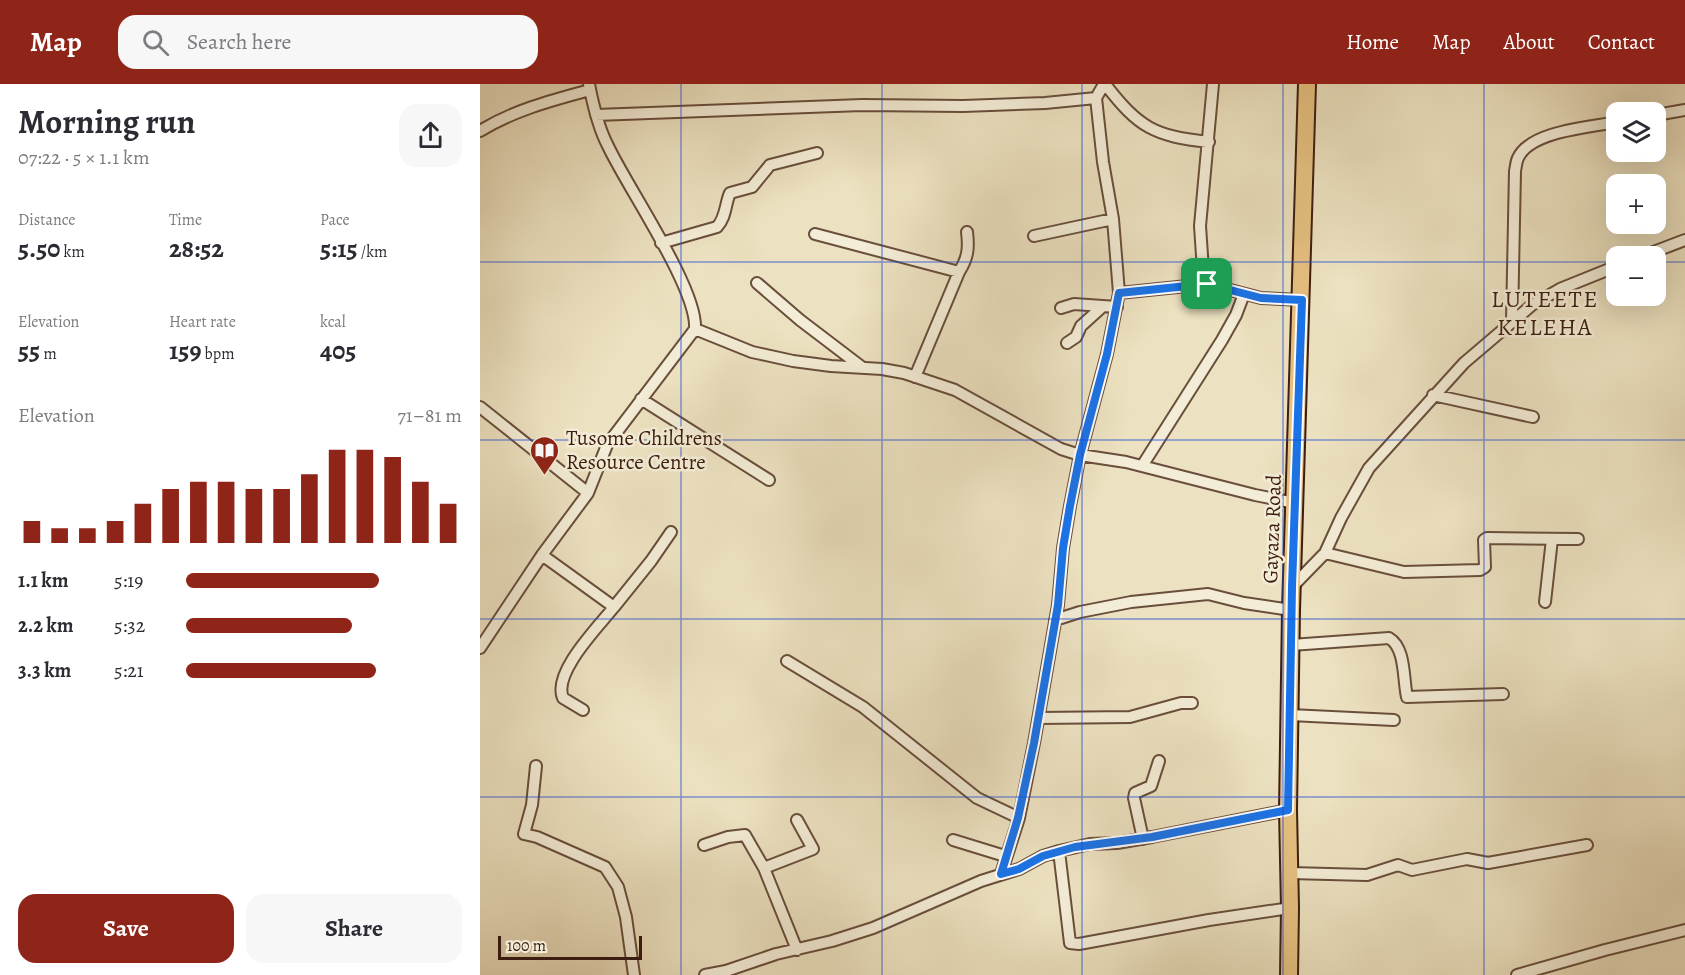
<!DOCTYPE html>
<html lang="en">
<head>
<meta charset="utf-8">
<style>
	:root { --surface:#fff; --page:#f7f7f7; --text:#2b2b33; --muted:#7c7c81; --accent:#8f2418 }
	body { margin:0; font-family:Alegreya,serif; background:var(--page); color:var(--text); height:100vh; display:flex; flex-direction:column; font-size:22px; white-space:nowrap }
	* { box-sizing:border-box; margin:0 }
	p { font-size:20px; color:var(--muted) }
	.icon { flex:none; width:33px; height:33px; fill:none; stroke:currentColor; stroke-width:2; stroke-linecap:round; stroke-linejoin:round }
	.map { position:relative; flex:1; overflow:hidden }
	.panel { display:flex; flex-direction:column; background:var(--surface); width:480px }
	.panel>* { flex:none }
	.tools { position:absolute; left:1126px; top:18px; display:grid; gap:12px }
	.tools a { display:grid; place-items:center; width:60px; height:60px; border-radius:12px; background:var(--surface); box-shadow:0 6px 24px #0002; font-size:30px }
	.scale { position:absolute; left:18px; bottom:15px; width:144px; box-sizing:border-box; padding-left:6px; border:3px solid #3d1d0f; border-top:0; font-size:16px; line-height:21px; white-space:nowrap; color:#3d1d0f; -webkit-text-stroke:4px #f3ecd6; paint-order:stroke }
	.pin { position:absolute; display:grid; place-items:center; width:51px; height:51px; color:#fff; margin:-26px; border-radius:12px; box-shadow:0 3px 9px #0006 }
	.round { display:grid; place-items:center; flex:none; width:63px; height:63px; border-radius:18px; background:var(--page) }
	.overview { display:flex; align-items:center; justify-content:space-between; height:102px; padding:0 18px }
	h1 { font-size:33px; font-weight:600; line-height:45px }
	.figures { display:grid; grid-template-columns:repeat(3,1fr); gap:9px; height:102px; padding:6px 18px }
	.figures div { display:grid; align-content:center }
	.figures b { font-size:26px; font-weight:600 }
	.figures small { font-size:16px; font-weight:400 }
	.figures p { font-size:16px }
	.chart { height:168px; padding:12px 18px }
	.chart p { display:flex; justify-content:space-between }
	.chart svg { width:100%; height:108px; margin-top:6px; stroke:var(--accent); stroke-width:6 }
	.button { display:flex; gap:12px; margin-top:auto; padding:12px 18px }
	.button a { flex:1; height:69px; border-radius:18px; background:var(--accent); color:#fff; font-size:24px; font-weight:600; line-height:69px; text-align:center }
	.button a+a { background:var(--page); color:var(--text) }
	ul { padding:0 18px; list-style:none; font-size:20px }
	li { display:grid; grid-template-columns:96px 72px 1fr; align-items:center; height:45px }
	li i { height:15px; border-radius:8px; background:var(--accent) }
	header { display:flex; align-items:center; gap:36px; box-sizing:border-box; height:84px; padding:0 30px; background:var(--accent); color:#fff }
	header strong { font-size:28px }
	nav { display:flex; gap:33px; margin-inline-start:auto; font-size:21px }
	.search { width:420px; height:54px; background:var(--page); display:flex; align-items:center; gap:15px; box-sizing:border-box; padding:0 21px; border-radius:18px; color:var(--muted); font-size:22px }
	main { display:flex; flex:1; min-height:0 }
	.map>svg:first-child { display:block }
</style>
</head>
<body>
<header>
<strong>Map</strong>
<div class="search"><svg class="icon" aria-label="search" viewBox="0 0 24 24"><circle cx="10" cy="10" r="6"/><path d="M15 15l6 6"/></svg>Search here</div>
<nav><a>Home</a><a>Map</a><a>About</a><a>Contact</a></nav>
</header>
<main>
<section class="panel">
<div class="overview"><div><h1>Morning run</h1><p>07:22 · 5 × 1.1 km</p></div><a class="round"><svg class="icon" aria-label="share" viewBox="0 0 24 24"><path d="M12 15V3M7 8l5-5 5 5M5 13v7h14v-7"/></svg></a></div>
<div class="figures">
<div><p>Distance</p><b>5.50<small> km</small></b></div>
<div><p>Time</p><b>28:52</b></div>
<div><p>Pace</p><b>5:15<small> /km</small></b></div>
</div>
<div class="figures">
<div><p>Elevation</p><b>55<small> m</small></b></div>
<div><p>Heart rate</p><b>159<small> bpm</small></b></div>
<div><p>kcal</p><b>405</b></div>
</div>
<div class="chart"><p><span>Elevation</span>71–81 m</p>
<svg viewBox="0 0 160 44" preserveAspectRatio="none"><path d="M5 44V35M15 44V38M25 44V38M35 44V35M45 44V28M55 44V22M65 44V19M75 44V19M85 44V22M95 44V22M105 44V16M115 44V6M125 44V6M135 44V9M145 44V19M155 44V28"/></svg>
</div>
<ul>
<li><b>1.1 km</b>5:19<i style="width:70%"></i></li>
<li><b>2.2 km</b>5:32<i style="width:60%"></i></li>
<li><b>3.3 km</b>5:21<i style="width:69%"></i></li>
</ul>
<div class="button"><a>Save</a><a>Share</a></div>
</section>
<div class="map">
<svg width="1205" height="891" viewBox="0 0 1205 891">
	<rect width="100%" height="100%" fill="#ece1c0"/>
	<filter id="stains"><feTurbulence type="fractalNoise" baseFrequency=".00333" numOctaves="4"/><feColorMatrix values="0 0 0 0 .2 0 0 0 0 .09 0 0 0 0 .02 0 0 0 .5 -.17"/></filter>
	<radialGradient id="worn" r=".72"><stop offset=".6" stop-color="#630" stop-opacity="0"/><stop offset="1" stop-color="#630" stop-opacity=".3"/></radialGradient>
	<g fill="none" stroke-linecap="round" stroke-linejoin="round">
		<defs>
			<path id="street" d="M625,0C659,44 674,52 729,58
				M733,0L720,142L723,186L727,200L781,214L822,216
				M116,31L382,21L483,22L565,19L616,14
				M1176,31L1205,26
				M0,47C34,26 73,16 110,6
				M335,150L479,188
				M554,152L633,135
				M181,159L237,143C246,134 245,120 250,109L272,103L290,81L337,69
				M1163,172L1205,156
				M277,199L320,236L383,284
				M639,209L727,200
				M581,224L594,220L637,223
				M1032,237L1035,87C1036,83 1036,78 1038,74C1050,47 1111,43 1137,38
				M215,245L272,268L313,277L351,282L402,285L424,289L475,306L581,365L600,371L646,378L775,411L815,419
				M587,259L596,253L601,242L622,223
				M435,293L479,188C488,174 489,164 487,148
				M953,311L1053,333
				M161,315L289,396
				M0,323L108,409
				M662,382L742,256L756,231L764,210
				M845,469L924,488L1000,486L1005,483L1004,456L1007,454L1098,455
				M62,471L134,523L171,477L191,448
				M812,503L845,469L861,434L889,384L984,279L1052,221L1080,205L1137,182
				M1065,518L1072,455
				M575,536L600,528L651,518L728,510L764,519L811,526
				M811,561L909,554C926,564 923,596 927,613L1023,610
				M0,564L62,471L108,409L127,361L215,245C218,205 147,103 128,62C118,43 113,21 109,0
				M307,577L383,623L497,714L539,734
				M103,626L83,614C72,589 119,542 134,523
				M810,631L914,636
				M559,634L650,633L701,619H712
				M56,682L52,721L44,750L57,753L125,783L138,803L146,833L154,891
				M663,755L654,714L655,709L671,702L679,677
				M473,756L525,772
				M224,761L248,753L265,751L284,784
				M579,767L590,859L599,860L729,836L810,824
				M810,789L887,791L918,781L932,786L987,775L1008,779L1107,761
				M521,790L539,734L554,659L578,521L583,464L590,422L600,371L627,270L639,209L633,135L623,78L616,14L624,0
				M317,866L284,784L333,765L317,736
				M225,891L246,887L296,870L352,857L393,844L501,797L539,785L563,772L579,767L610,760L637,759L672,753L808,726
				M1037,891L1125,866L1205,846"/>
			<path id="primary" d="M809,891L810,824L808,726L811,526L827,0"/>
		</defs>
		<!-- street casing -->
		<use href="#street" stroke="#694e3b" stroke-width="14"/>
		<!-- primary casing -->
		<use href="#primary" stroke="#3d1d0f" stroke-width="20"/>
		<!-- street -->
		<use href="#street" stroke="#f3ecd6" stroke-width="10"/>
		<!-- primary -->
		<use href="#primary" stroke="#e6c080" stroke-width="16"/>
	</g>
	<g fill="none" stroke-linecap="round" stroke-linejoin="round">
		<defs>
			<path id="route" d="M727,200L781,214L822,216L812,503L808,726L672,753L595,763L563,772L539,785L521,790L538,734L554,659L578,521L583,464L590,422L600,371L627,270L639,209Z"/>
		</defs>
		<!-- route casing -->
		<use href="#route" stroke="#fff" stroke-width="12"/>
		<!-- route -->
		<use href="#route" stroke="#1a73e8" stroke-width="8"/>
	</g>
	<!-- grid -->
	<path fill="none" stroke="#1d4ed8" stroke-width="1.5" stroke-opacity="0.55" d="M201,0V891M402,0V891M602,0V891M803,0V891M1004,0V891M0,178H1137M1176,178H1205M0,356H1205M0,535H1205M0,713H1205"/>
	<!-- icons -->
	<defs>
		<symbol id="library-pin" viewBox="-11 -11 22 30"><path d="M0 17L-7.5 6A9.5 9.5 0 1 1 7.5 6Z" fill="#8f2418" stroke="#f3ecd6"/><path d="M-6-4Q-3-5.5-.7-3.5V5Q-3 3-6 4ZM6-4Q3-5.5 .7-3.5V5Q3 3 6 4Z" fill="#fff"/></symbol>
	</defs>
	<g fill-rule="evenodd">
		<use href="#library-pin" x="48" y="350" width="33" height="45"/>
	</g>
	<g text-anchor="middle" stroke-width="5" stroke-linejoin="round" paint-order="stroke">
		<!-- poi labels -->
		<g font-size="21" fill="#3d1d0f" stroke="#f3ecd6" text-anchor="start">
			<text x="86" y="361">Tusome Childrens<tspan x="86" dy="24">Resource Centre</tspan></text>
		</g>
		<!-- street labels -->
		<g font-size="21" fill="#3d1d0f" stroke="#f3ecd6">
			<text transform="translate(792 445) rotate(-88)" y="7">Gayaza Road</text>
		</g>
		<!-- quarter labels -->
		<g font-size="24" letter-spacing="1.5" fill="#3d1d0f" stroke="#f3ecd6">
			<text x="1065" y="223">LUTEETE<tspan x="1065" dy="28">KELEHA</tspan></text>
		</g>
	</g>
	<rect width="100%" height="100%" filter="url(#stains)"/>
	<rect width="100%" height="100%" fill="url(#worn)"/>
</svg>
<div class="tools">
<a><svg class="icon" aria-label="layers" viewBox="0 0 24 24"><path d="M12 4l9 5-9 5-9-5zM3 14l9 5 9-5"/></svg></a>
<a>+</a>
<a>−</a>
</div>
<div class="scale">100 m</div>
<div class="pin" style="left:727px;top:200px;background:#1e9e55"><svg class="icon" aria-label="arrive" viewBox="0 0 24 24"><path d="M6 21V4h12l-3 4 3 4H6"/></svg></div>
</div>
</main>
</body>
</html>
